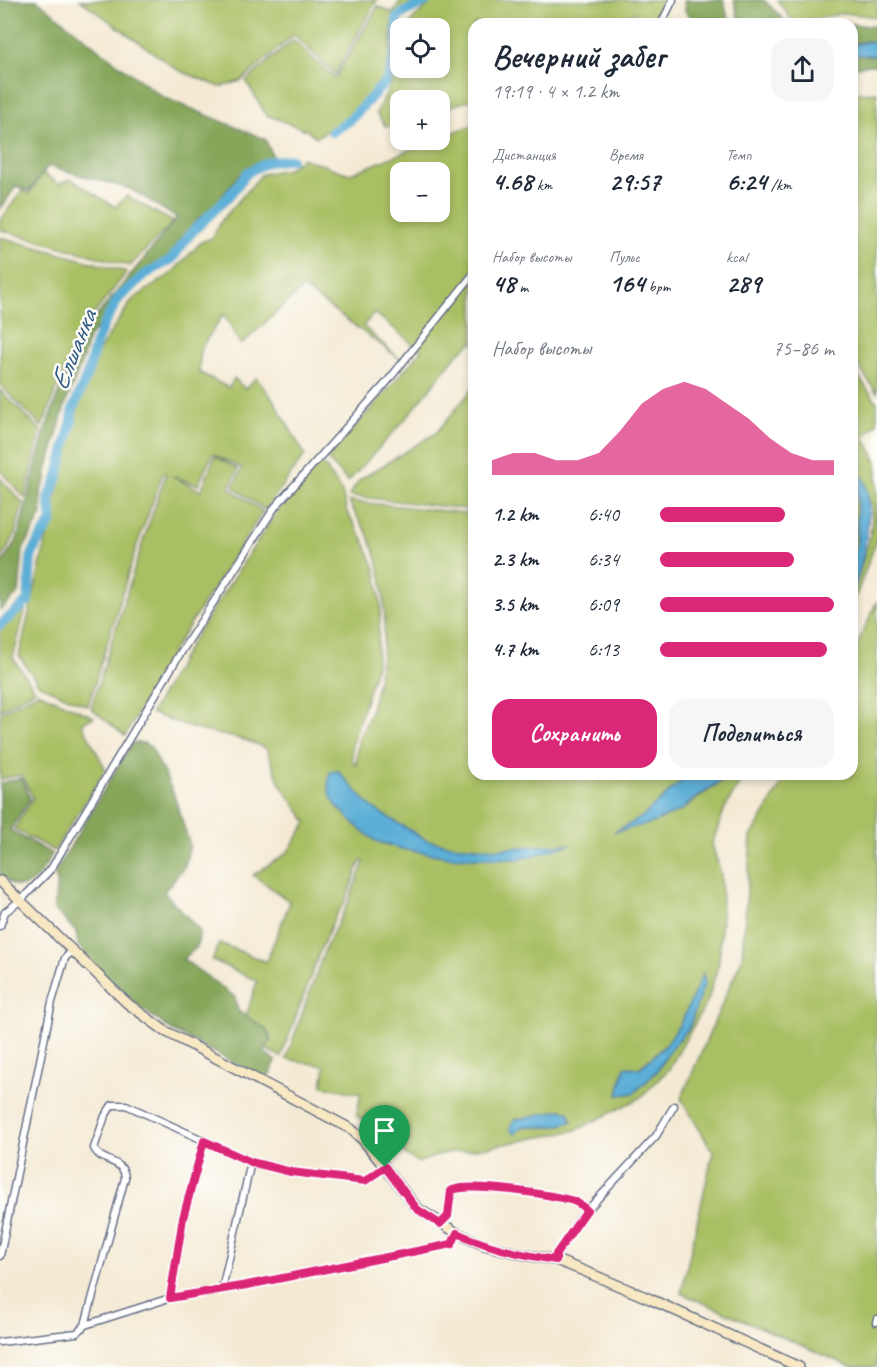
<!DOCTYPE html>
<html lang="ru">
<head>
<meta charset="utf-8">
<style>
	:root { --surface:#fff; --page:#f6f6f7; --text:#1f2937; --muted:#747a83; --accent:#db2777 }
	body { margin:0; font-family:Caveat,sans-serif; background:var(--page); color:var(--text); height:100vh; display:flex; flex-direction:column; font-size:22px; white-space:nowrap }
	* { box-sizing:border-box; margin:0 }
	p { font-size:20px; color:var(--muted) }
	.icon { flex:none; width:33px; height:33px; fill:none; stroke:currentColor; stroke-width:2; stroke-linecap:round; stroke-linejoin:round }
	.map { position:relative; flex:1; overflow:hidden }
	.details { position:absolute; left:468px; top:18px; width:390px; height:762px; display:flex; flex-direction:column; background:var(--surface); border-radius:18px; box-shadow:0 3px 9px #0003 }
	.details>* { flex:none }
	.controls { position:absolute; left:390px; top:18px; display:grid; gap:12px }
	.controls a { display:grid; place-items:center; width:60px; height:60px; border-radius:12px; background:var(--surface); box-shadow:0 3px 9px #0003; font-size:30px }
	.pin { position:absolute; display:grid; place-items:center; width:51px; height:51px; color:#fff; margin:-62px -26px; border-radius:50% 50% 50% 0; rotate:-45deg; box-shadow:0 0 6px #0007 }
	.pin .icon { rotate:45deg }
	.round { display:grid; place-items:center; flex:none; width:63px; height:63px; border-radius:18px; background:var(--page) }
	.overview { display:flex; align-items:center; justify-content:space-between; height:102px; padding:0 24px }
	h1 { font-size:33px; font-weight:700; line-height:45px }
	.metrics { display:grid; grid-template-columns:repeat(3,1fr); gap:9px; height:102px; padding:6px 24px }
	.metrics div { display:grid; align-content:center }
	.metrics b { font-size:26px; font-weight:700 }
	.metrics small { font-size:16px; font-weight:400 }
	.metrics p { font-size:16px }
	.chart { height:168px; padding:12px 24px }
	.chart p { display:flex; justify-content:space-between }
	.chart svg { width:100%; height:108px; margin-top:6px; fill:var(--accent); opacity:.7 }
	.action { display:flex; gap:12px; margin-top:auto; padding:12px 24px }
	.action a { flex:1; height:69px; border-radius:18px; background:var(--accent); color:#fff; font-size:24px; font-weight:700; line-height:69px; text-align:center }
	.action a+a { background:var(--page); color:var(--text) }
	ul { padding:0 24px; list-style:none; font-size:20px }
	li { display:grid; grid-template-columns:96px 72px 1fr; align-items:center; height:45px }
	li i { height:15px; border-radius:8px; background:var(--accent) }
	.map>svg:first-child { display:block }
</style>
</head>
<body>
<div class="map">
<svg width="877" height="1367" viewBox="0 0 877 1367">
	<rect width="100%" height="100%" fill="#fdfcf7"/>
	<filter id="ink" filterUnits="userSpaceOnUse"><feTurbulence type="fractalNoise" baseFrequency=".0167" numOctaves="2"/><feDisplacementMap in="SourceGraphic" scale="12" xChannelSelector="R" yChannelSelector="G"/><feConvolveMatrix kernelMatrix="1 2 1 2 8 2 1 2 1" color-interpolation-filters="sRGB"/></filter>
	<filter id="wash" filterUnits="userSpaceOnUse"><feTurbulence type="fractalNoise" baseFrequency=".008" numOctaves="4" result="noise"/><feDisplacementMap in="SourceGraphic" scale="24" xChannelSelector="R" yChannelSelector="G"/><feGaussianBlur stdDeviation="1.35" result="paint"/><feColorMatrix in="noise" values="0 0 0 0 0 0 0 0 0 0 0 0 0 0 0 0 0 1.4 0 .05"/><feComposite in="paint" operator="in"/></filter>
	<g filter="url(#wash)">
		<rect width="100%" height="100%" fill="#f4ead4"/>
		<!-- green -->
		<path fill="#a9bf64" stroke="#627761" stroke-width="1.5" fill-rule="evenodd" d="M80,0H377L335,74L294,35L241,81L220,87L178,70Z
			M401,0H422L400,12L392,21L391,58L385,75L379,85L344,121L316,137L306,130L266,115L246,81L293,40L335,78L378,6L393,13Z
			M432,0H664L653,24H647L635,13L611,24H474V99L440,110V100H400V122L386,127L376,113L392,82L400,50V68H440V28H409C415,12 423,13 432,0Z
			M777,0H877V17L843,13L795,24Z
			M877,92V393L852,357V93Z
			M474,124V344L472,342L455,357L409,415L348,482L327,459L421,351L375,313L363,326L400,359L303,288L241,345L224,314L201,348L199,372L229,388L234,378L245,389L256,378L273,399L305,455L265,510L233,487L242,468L213,454L198,485L172,476L201,491L215,456L238,469L229,488L263,512L174,649L125,736L91,708L143,541L166,474L163,473L136,548L88,706L39,685L19,656L82,387L95,356L132,300L172,273L201,242L212,238L222,220L262,174L288,169L302,158L350,174ZM400,172H440V212H400Z
			M43,173L59,184L71,179L115,207L127,196L173,222L130,266L0,230V221L22,190L29,194Z
			M0,237L127,272L76,337L42,427L0,385Z
			M852,368L877,402V424L864,437L877,462V539L852,607C852,575 877,541 871,506C869,498 861,489 857,482V544L852,561Z
			M474,387V510L349,496L359,480L436,433Z
			M0,390L41,431L25,498L0,471Z
			M318,464L324,465L342,492L347,512L363,539L376,571L381,607L376,667L352,744V760L356,765C357,758 357,750 358,742C361,732 367,723 370,713C386,655 393,594 369,537C364,525 354,515 349,501L474,514V774H689L641,818L618,830L652,823L682,810L731,774H745L725,808L712,844L721,874L722,913L719,962L708,1000L669,1069L640,1098L577,1130L489,1147L441,1154L418,1163L406,1155L398,1145L403,1141H410L356,1116L361,1094L322,1086L325,1066L286,1059L325,949L348,903L364,862L361,860L345,902L336,915L322,946L281,1057L240,1036L257,981L212,960L220,943L266,962L290,902L253,875L287,853L307,822L280,784L266,748L245,740L191,728L151,713L191,643L279,508ZM338,771L367,803L379,812L426,840L450,845L496,849L568,845L520,859L450,857L402,849L376,841L360,829L337,806ZM703,975L689,1028L671,1048L658,1071L634,1093L618,1095L622,1075L631,1067L639,1068L666,1045L682,1021ZM561,1110L569,1112L572,1121C560,1126 546,1128 533,1127C527,1127 525,1125 519,1128L514,1120Z
			M0,478L23,503L14,537L0,561Z
			M28,599L13,658L35,690L0,710V622Z
			M877,601V1367H851L681,1293L713,1152L681,1099L742,958L751,837L787,774H852V656Z
			M38,692L94,717L82,723L105,768L97,784L54,851L14,829L33,798L22,775L0,779V713Z"/>
		<!-- forest -->
		<path fill="#86a65a" stroke="#506a5c" stroke-width="1.5" d="M0,0H37L102,52L163,97L265,139L275,161H261L238,176L212,209L198,219L177,243L169,257L162,264L140,276L114,300L105,319L88,338L83,358L65,405L47,471L46,480L41,491L42,514L23,550L19,593L0,610V566L17,540L44,433L78,339L177,218L131,189L48,166L29,191L16,186L0,210Z
			M684,0H724L727,15L732,24H696L685,11Z
			M734,0H764L788,24H740Z
			M836,22L877,27V43L867,41L852,44V24H832Z
			M852,55L877,56V65H866L852,68Z
			M132,743H144L151,747L173,792L190,845L185,866L164,892L200,931L197,947L183,959L235,997L238,1011L267,1030L271,1040L264,1052L276,1061L267,1080L171,1030L137,1005L92,962L78,945L76,932L54,909L57,881L54,874Z
			M22,778L30,799L10,830L52,854C46,866 33,890 16,886C10,884 5,878 0,874V783Z"/>
		<!-- water -->
		<path fill="#5baed7" stroke="#3b6e9a" stroke-width="1.5" d="M867,42L877,43V55H852V45Z
			M862,476C877,500 863,567 852,594V561L857,544V482Z
			M338,771L367,803L379,812L426,840L450,845L496,849L571,844L520,859L450,857L402,849L376,841L360,829L337,806L331,797L328,785L330,772Z
			M689,774H731L690,802L682,810L652,823L614,832L641,818Z
			M703,974L705,982L689,1028L671,1048L657,1071L634,1093L618,1095L625,1067L640,1068L666,1045L682,1021Z
			M561,1110L569,1112L572,1121C557,1128 540,1128 523,1126L515,1134L511,1131L510,1127L514,1120Z"/>
		<g fill="none" stroke-linecap="round" stroke-linejoin="round">
			<!-- river -->
			<path stroke="#5baed7" stroke-width="10" d="M332,132L350,120L387,80L398,47L397,18L405,12L428,0
				M0,625L28,601L31,558L36,545L52,521L49,497L57,480L72,420V412L88,372L96,343L104,324L119,298L144,275L172,259L190,234L228,197L248,172L267,162L291,159"/>
		</g>
	</g>
	<g filter="url(#ink)">
		<g fill="none" stroke-linecap="round" stroke-linejoin="round">
			<defs>
				<path id="minor" d="M661,24L673,0
					M0,926L5,912L21,900L51,869L178,657L275,507L387,382L474,273
					M440,1224L448,1216L451,1191C464,1181 560,1195 576,1202C580,1204 584,1208 587,1211
					M0,1256L52,1002L65,958L73,950
					M556,1260L557,1254L580,1218L656,1136L674,1106
					M222,1289L251,1162
					M170,1298L183,1218L204,1141
					M876,1322L877,1319
					M85,1325L125,1178C124,1158 101,1164 94,1148L105,1116L112,1105H126L251,1162L291,1172L365,1181L385,1167
					M0,1342L77,1333L85,1325L170,1298L247,1285L452,1244L457,1233"/>
				<path id="secondary" d="M0,881L127,1003L165,1031L351,1129L364,1141L417,1208L457,1233L484,1245L525,1255L556,1260L584,1271L650,1299L799,1367"/>
			</defs>
			<!-- minor casing -->
			<use href="#minor" stroke="#677087" stroke-width="9"/>
			<!-- secondary casing -->
			<use href="#secondary" stroke="#677087" stroke-width="12"/>
			<!-- minor -->
			<use href="#minor" stroke="#fff" stroke-width="6"/>
			<!-- secondary -->
			<use href="#secondary" stroke="#f8e8c3" stroke-width="9"/>
		</g>
	</g>
	<g fill="none" stroke-linecap="round" stroke-linejoin="round" filter="url(#ink)">
		<defs>
			<path id="route" d="M204,1141L251,1162L291,1172L365,1181L385,1167L417,1209L440,1224L448,1216L451,1191C464,1181 559,1195 576,1202C580,1204 584,1208 587,1210L556,1254V1260C521,1255 489,1248 457,1233L452,1244L247,1285L170,1298L183,1218Z"/>
		</defs>
		<!-- route casing -->
		<use href="#route" stroke="#fff" stroke-width="12"/>
		<!-- route -->
		<use href="#route" stroke="#db2777" stroke-width="8"/>
	</g>
	<g text-anchor="middle" stroke-width="5" stroke-linejoin="round" paint-order="stroke">
		<!-- water labels -->
		<g font-size="27" font-style="italic" fill="#315b88" stroke="#fdfcf7">
			<text transform="translate(73 350) rotate(-68)" y="9">Елшанка</text>
		</g>
	</g>
</svg>
<div class="controls">
<a><svg class="icon" aria-label="locate" viewBox="0 0 24 24"><circle cx="12" cy="12" r="6"/><path d="M12 2v4M12 18v4M2 12h4M18 12h4"/></svg></a>
<a>+</a>
<a>−</a>
</div>
<div class="pin" style="left:385px;top:1167px;background:#1e9e55"><svg class="icon" aria-label="arrive" viewBox="0 0 24 24"><path d="M6 21V4h12l-3 4 3 4H6"/></svg></div>
<section class="details">
<div class="overview"><div><h1>Вечерний забег</h1><p>19:19 · 4 × 1.2 km</p></div><a class="round"><svg class="icon" aria-label="share" viewBox="0 0 24 24"><path d="M12 15V3M7 8l5-5 5 5M5 13v7h14v-7"/></svg></a></div>
<div class="metrics">
<div><p>Дистанция</p><b>4.68<small> km</small></b></div>
<div><p>Время</p><b>29:57</b></div>
<div><p>Темп</p><b>6:24<small> /km</small></b></div>
</div>
<div class="metrics">
<div><p>Набор высоты</p><b>48<small> m</small></b></div>
<div><p>Пульс</p><b>164<small> bpm</small></b></div>
<div><p>kcal</p><b>289</b></div>
</div>
<div class="chart"><p><span>Набор высоты</span>75–86 m</p>
<svg viewBox="0 0 160 44" preserveAspectRatio="none"><path d="M0 44V38L10 35L20 35L30 38L40 38L50 35L60 26L70 15L80 9L90 6L100 9L110 15L120 21L130 29L140 35L150 38L160 38V44z"/></svg>
</div>
<ul>
<li><b>1.2 km</b>6:40<i style="width:72%"></i></li>
<li><b>2.3 km</b>6:34<i style="width:77%"></i></li>
<li><b>3.5 km</b>6:09<i style="width:100%"></i></li>
<li><b>4.7 km</b>6:13<i style="width:96%"></i></li>
</ul>
<div class="action"><a>Сохранить</a><a>Поделиться</a></div>
</section>
</div>
</body>
</html>
